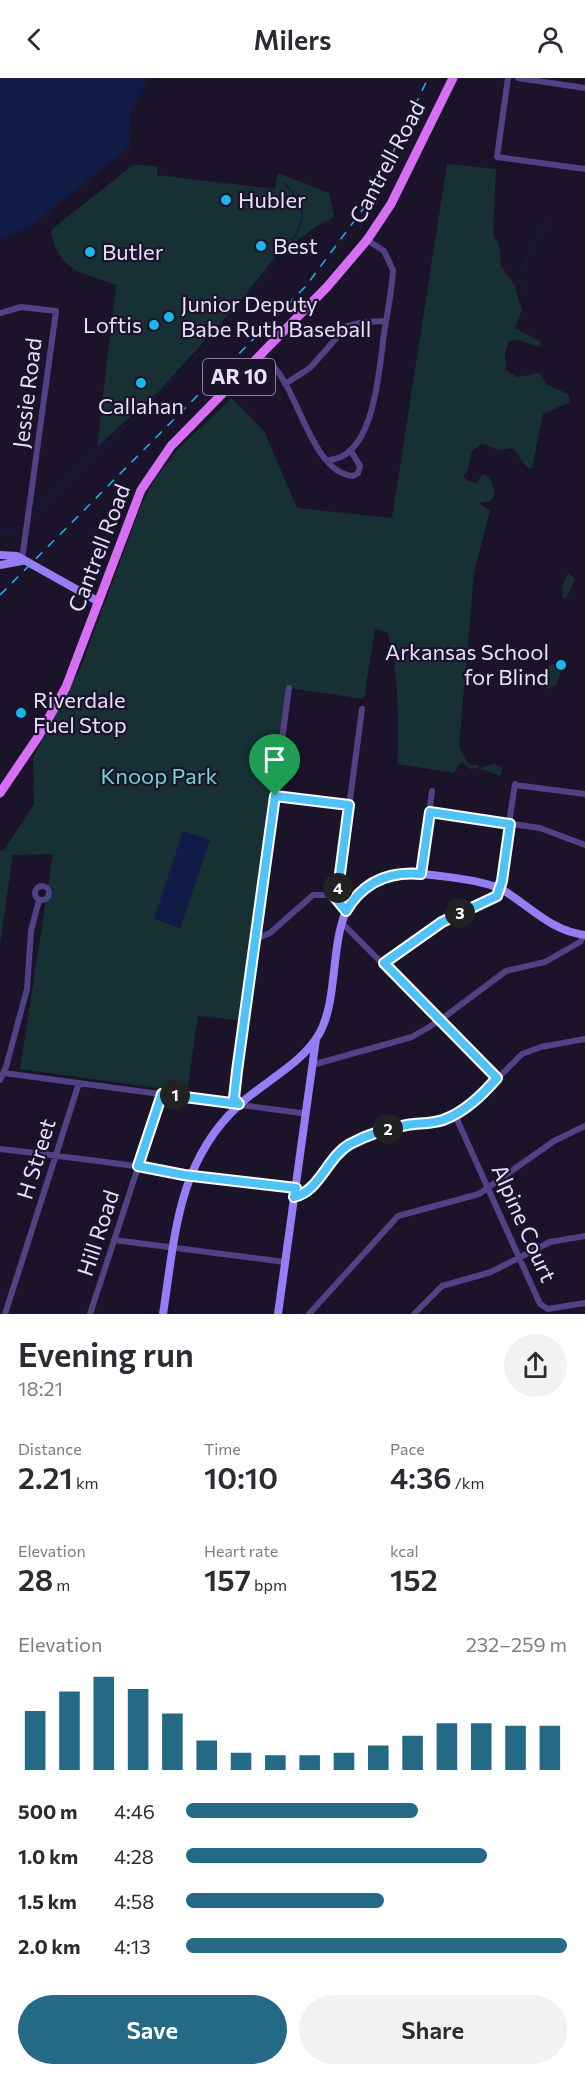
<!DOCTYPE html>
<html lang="en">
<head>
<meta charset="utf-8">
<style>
	:root { --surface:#fff; --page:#f2f2f3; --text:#2b2b33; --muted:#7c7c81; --accent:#246a86 }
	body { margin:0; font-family:Commissioner,sans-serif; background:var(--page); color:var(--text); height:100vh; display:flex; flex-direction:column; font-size:22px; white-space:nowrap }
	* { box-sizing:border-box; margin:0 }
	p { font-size:20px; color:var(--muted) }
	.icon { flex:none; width:33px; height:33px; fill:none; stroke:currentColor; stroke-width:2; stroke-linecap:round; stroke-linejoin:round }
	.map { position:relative; height:1236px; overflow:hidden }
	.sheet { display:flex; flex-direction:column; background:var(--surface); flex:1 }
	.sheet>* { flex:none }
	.pin { position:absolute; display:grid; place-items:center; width:51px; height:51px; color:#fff; margin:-62px -26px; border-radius:50% 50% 50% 0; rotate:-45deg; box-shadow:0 0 6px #0007 }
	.pin .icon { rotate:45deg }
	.km { position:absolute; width:30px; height:30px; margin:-15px; border-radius:50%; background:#222; color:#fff; font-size:16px; line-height:30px; text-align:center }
	.round { display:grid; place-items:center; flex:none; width:63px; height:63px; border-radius:32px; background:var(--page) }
	.head { display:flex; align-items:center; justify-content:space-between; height:102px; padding:0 18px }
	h1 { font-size:33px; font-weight:600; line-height:45px }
	.stats { display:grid; grid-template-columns:repeat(3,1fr); gap:9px; height:102px; padding:6px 18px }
	.stats div { display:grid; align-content:center }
	.stats b { font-size:30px; font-weight:600 }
	.stats small { font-size:16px; font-weight:400 }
	.stats p { font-size:16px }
	.chart { height:168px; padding:12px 18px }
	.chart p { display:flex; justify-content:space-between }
	.chart svg { width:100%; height:108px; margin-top:6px; stroke:var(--accent); stroke-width:6 }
	.action { display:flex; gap:12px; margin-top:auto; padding:12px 18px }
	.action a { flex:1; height:69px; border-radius:36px; background:var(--accent); color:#fff; font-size:24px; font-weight:600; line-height:69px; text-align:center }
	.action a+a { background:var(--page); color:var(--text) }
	ul { padding:0 18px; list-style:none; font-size:20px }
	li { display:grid; grid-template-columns:96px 72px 1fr; align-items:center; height:45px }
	li i { height:15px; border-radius:8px; background:var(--accent) }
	header { display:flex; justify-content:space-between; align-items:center; height:78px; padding:0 18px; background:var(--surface); font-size:27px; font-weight:600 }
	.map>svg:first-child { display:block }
</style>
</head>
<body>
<header><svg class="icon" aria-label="back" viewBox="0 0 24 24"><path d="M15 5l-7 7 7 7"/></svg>Milers<svg class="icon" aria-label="person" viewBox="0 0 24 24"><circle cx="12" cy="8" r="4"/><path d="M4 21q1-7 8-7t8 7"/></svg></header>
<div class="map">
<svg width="585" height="1236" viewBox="0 0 585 1236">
	<rect width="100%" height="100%" fill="#1b132a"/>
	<!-- green -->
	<path fill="#173034" d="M447,86L496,91L493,156L500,170L501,188L515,208L522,232L515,250L541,264L539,269L518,262L509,263L505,275L506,292L517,299L539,295L546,306L568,316L570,324L543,336L532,390L526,389L513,370L499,372L482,366L472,373L467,394L463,397L468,403L477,405L482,396L489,398L495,415L491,423L479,425L490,433L474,495L459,669L469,687H478V690L470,691L461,684L454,695L397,686C400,658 398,578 387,554L375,551L364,621L289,610L246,943L198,938L187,1014L20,991L53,776L13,777L0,866V772L3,773L34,726L33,679L81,589L140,430L153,404L176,373L232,320L264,353L297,430L392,440Z
		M133,87L157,88V97L275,111L278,95L329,115L334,139L317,148L275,179L239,225L160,312L97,369L116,207C82,194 58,195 51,152Z
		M568,495L575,501L567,519L563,520L562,509Z
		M560,585L563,587L556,607L546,611L549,587Z
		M495,686L502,690L500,698L479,690Z"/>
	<!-- water -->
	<path fill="#101b46" d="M0,0H149C136,23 124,41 131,68L32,147L0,162Z
		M183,753L210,762L180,850L154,841Z"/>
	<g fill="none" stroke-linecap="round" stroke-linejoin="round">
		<!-- stream -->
		<path stroke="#101b46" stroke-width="1.5" d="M529,172L548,142
			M526,195L528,176
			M527,213L528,204
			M32,443L36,432L79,390L137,338L208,267L296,157C308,131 302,125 284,105
			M0,455L21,449"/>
		<!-- street -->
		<path stroke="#4f4385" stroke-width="6" d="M508,0L497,79L585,91
			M518,0L585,10
			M0,235L21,229L56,233L22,482
			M260,278C265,282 270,285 274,289C299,316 313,395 353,398L358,395L360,388L351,373
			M285,306L310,290L347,248L364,244L386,243
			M329,382C375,379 379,291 384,256C387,235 392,213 393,192L384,173L367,162
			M515,707L585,716
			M275,718L349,727
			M430,734L540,750L585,767
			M421,796L432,713
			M35 815a7 7 0 1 1 14 0a7 7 0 1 1-14 0Z
			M333,817L339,805L362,631
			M342,845L497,1000
			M256,861L270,855L313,817H333L346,833
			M384,885L442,844L498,816L515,706
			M312,987L412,959L439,943L506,893L545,884L580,864L584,857
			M4,995L301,1035L306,1033
			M0,1002L6,989L27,911L31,853L39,822
			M239,1026L234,1020L237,993L289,610
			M455,1037L540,1226L548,1231L585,1225
			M0,1071C99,1082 197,1097 296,1110
			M294,1119L304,1116L338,1076L350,1066L393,1050L445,1041L480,1018L522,976L541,969L585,961
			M114,1162L285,1184
			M5,1236L79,1005
			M90,1236L162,1016
			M309,1236L398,1138L479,1116L554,1063L585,1048
			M414,1236L442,1208L491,1194L550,1164L585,1158"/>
		<!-- secondary -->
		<path stroke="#937ef4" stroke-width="8" d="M0,477L17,478L99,524
			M0,487L22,483
			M163,1236C175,1159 177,1085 238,1028C263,1004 302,986 319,956C347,907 317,812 391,797C411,792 485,802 503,812C531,829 551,853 585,857
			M278,1236L316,961"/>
		<!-- primary -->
		<path stroke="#d66ff3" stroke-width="9" d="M0,715L38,659L66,609L141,412L171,368L327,209L367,162L391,126L453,0"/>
		<!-- rail -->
		<path stroke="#1bb7ec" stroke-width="1.5" stroke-dasharray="9 8" stroke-linecap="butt" d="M0,517L306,208L372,119L428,0"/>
	</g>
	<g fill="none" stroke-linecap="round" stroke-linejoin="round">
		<defs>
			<path id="route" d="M275,718L349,727L338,811L333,817L346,833C363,804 388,793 421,796L430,734L510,746L502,803L497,818L442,844L384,885L497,1000C482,1017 465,1034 443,1042C431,1046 419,1045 407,1047C388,1050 367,1057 350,1066C327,1079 320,1113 294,1119L296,1110L184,1097L138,1088L162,1016L239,1026L234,1020L237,993Z"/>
		</defs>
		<!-- route casing -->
		<use href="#route" stroke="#fff" stroke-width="12"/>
		<!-- route -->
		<use href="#route" stroke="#4fc3f7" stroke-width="8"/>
	</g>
	<!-- markers -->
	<g fill="#1bb7ec" stroke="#1b132a" stroke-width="2">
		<circle cx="226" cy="122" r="6"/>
		<circle cx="261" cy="168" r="6"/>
		<circle cx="90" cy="174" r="6"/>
		<circle cx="169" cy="239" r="6"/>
		<circle cx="154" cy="247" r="6"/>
		<circle cx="141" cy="305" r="6"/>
		<circle cx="561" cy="587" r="6"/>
		<circle cx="21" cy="635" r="6"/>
	</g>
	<g text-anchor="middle" stroke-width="4.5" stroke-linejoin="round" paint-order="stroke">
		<!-- shield labels -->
		<rect fill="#1b132a" stroke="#aaa2bd" stroke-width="1.5" x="203" y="281" width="72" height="36" rx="4.5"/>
		<g font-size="21" font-weight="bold" fill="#e7dffc">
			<text x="239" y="306">AR 10</text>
		</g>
		<!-- street labels -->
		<g font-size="22" fill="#e7dffc" stroke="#1b132a">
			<text transform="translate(387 84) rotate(-62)" y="8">Cantrell Road</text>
			<text transform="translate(27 315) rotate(-83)" y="8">Jessie Road</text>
			<text transform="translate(99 470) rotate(-69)" y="8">Cantrell Road</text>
			<text transform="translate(36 1081) rotate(-73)" y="8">H Street</text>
			<text transform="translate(524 1145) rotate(66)" y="8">Alpine Court</text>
			<text transform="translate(98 1155) rotate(-72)" y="8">Hill Road</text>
		</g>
		<!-- poi labels -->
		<g font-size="22" fill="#e7dffc" stroke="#1b132a" text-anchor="start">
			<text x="238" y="130">Hubler</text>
			<text x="273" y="176">Best</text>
			<text x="102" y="182">Butler</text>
			<text x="181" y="234">Junior Deputy<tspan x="181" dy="25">Babe Ruth Baseball</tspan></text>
			<text x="142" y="255" text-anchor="end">Loftis</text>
			<text x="141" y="336" text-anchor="middle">Callahan</text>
			<text x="549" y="582" text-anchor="end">Arkansas School<tspan x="549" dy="25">for Blind</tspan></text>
			<text x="33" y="630">Riverdale<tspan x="33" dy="25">Fuel Stop</tspan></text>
		</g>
		<!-- park labels -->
		<g font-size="22" fill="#6fd8ce" stroke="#1b132a">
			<text x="159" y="706">Knoop Park</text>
		</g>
	</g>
</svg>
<div class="pin" style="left:275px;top:718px;background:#1e9e55"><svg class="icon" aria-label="arrive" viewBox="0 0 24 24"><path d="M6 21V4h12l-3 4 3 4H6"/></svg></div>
<b class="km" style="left:175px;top:1017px">1</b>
<b class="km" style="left:388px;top:1051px">2</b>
<b class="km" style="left:460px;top:835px">3</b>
<b class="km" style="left:338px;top:810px">4</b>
</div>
<section class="sheet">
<div class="head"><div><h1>Evening run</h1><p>18:21</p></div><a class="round"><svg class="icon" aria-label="share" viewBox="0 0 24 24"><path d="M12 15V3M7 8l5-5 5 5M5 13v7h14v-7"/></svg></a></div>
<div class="stats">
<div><p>Distance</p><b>2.21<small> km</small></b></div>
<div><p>Time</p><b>10:10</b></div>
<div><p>Pace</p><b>4:36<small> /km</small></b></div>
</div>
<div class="stats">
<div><p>Elevation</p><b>28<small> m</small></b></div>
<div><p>Heart rate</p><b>157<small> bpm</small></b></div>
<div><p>kcal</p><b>152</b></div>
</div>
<div class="chart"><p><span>Elevation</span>232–259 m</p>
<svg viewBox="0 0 160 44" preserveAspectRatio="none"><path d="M5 44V20M15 44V12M25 44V6M35 44V11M45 44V21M55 44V32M65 44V37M75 44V38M85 44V38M95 44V37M105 44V34M115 44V30M125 44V25M135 44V25M145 44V26M155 44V26"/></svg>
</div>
<ul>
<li><b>500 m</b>4:46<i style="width:61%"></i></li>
<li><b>1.0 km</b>4:28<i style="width:79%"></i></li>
<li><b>1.5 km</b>4:58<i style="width:52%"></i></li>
<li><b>2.0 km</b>4:13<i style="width:100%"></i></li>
</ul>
<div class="action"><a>Save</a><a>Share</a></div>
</section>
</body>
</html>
